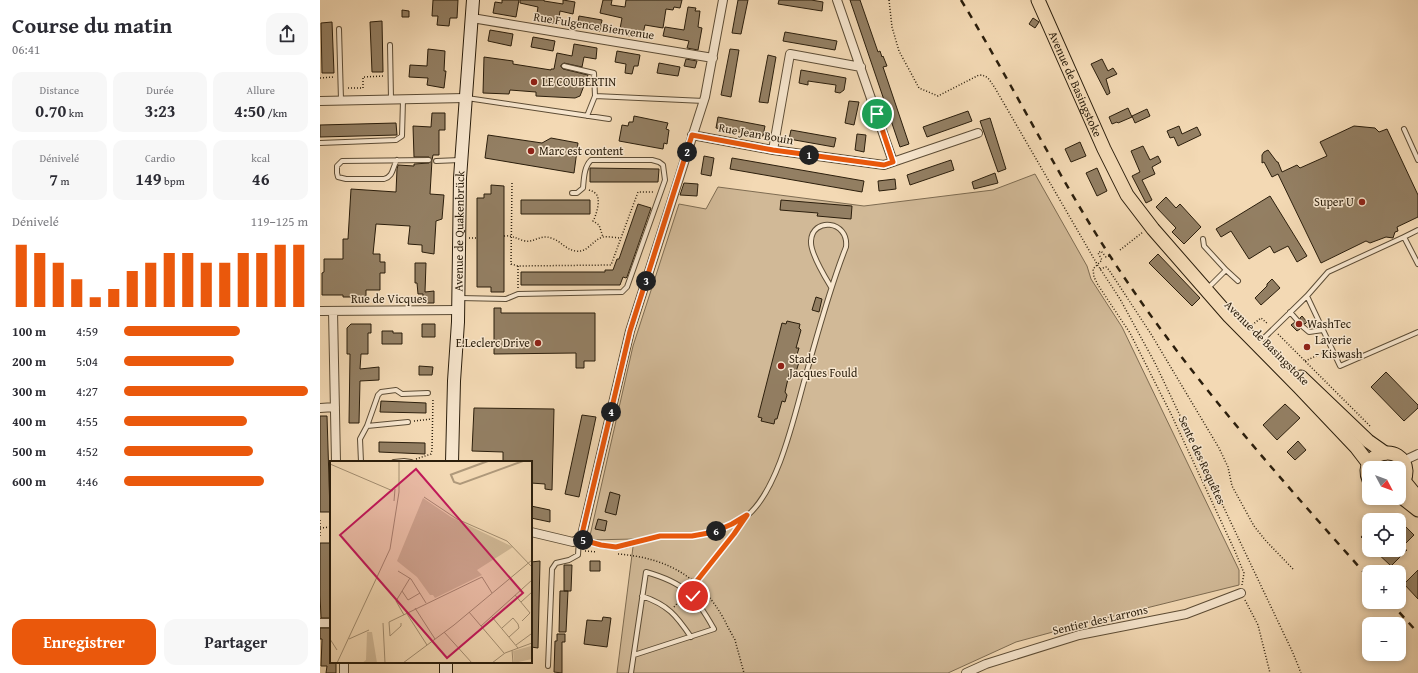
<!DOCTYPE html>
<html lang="fr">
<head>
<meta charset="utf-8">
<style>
	:root { --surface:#fff; --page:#f7f7f7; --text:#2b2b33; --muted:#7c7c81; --accent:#ea580c }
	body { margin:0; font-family:"Gentium Book Plus",serif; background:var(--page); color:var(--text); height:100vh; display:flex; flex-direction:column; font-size:15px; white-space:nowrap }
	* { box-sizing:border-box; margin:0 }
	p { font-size:13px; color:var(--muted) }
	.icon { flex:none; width:22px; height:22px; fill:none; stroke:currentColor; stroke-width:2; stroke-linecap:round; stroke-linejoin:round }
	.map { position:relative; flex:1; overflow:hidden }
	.side { display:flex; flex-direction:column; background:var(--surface); width:320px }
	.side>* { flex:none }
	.needle { width:26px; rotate:131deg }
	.buttons { position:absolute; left:1042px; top:461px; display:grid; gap:8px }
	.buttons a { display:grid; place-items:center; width:44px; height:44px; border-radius:8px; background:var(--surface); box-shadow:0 2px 6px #0003; font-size:20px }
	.pin { position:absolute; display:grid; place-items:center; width:34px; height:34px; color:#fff; margin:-17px; border:2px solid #fff; border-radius:50%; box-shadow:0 1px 4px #0007 }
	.km { position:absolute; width:20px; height:20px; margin:-10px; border-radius:50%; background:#222; color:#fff; font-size:11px; line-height:20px; text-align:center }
	.round { display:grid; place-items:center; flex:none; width:42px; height:42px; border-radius:12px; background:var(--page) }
	.headline { display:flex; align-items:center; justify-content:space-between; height:68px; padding:0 12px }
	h1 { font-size:22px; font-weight:700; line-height:30px }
	.figures { display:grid; grid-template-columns:repeat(3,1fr); gap:6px; height:68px; padding:4px 12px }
	.figures div { display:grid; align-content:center; border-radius:10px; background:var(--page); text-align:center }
	.figures b { font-size:17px; font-weight:700 }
	.figures small { font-size:11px; font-weight:400 }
	.figures p { font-size:11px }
	.chart { height:112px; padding:8px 12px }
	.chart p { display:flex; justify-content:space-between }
	.chart svg { width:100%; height:72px; margin-top:4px; stroke:var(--accent); stroke-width:6 }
	.primary-button { display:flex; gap:8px; margin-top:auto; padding:8px 12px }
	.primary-button a { flex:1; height:46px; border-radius:12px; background:var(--accent); color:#fff; font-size:16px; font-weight:700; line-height:46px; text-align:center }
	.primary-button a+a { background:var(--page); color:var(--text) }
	ul { padding:0 12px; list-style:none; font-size:13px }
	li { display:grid; grid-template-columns:64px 48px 1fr; align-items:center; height:30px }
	li i { height:10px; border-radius:5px; background:var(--accent) }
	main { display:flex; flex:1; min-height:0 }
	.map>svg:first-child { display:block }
</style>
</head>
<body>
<main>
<section class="side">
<div class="headline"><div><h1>Course du matin</h1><p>06:41</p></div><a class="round"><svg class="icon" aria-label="share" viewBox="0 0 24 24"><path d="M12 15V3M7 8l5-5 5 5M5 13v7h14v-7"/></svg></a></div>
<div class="figures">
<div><p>Distance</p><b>0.70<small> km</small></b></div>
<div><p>Durée</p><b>3:23</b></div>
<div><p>Allure</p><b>4:50<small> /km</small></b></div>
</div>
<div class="figures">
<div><p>Dénivelé</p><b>7<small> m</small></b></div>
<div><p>Cardio</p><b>149<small> bpm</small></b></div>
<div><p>kcal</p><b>46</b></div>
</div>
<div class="chart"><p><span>Dénivelé</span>119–125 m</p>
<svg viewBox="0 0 160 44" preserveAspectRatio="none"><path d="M5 44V6M15 44V11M25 44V17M35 44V27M45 44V38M55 44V33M65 44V22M75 44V17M85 44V11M95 44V11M105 44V17M115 44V17M125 44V11M135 44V11M145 44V6M155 44V6"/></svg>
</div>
<ul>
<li><b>100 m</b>4:59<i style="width:63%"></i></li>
<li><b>200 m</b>5:04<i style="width:60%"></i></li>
<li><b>300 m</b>4:27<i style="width:100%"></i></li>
<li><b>400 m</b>4:55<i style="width:67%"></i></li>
<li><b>500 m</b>4:52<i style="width:70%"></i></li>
<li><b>600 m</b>4:46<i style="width:76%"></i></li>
</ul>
<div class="primary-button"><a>Enregistrer</a><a>Partager</a></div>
</section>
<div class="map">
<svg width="1098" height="673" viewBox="0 0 1098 673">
	<rect width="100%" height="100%" fill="#f3d9b4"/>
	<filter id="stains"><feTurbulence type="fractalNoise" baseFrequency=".005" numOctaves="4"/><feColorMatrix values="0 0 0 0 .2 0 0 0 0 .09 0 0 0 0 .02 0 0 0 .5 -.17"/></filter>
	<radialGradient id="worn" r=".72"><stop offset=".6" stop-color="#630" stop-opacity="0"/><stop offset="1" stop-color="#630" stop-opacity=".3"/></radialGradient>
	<!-- green -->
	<path fill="#d1b997" stroke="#7e6c52" d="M715,174L767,266L771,279L802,327L919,570V585L766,623L696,642L628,673H297L314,539L269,540L313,346L359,204L386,209L398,187L544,206L673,190Z"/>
	<!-- building -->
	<path fill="#937f63" stroke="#2b1e0c" d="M113,0H138L137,18H130L129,26L117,25L118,16H112Z
		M182,0H199L196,17L173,13L175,2L182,3Z
		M200,0H224V1L243,4V0L255,2L253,14L240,11L238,24L216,20L218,7L200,3Z
		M283,0H292L291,5L305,7L306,0H362L360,8L354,7L353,10L346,9L343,28L325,25L322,38L299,34L302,18L280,13Z
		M418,0H428L421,34L412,33Z
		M459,0H491L503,2L502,11L458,4Z
		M530,0H540L558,52L560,51L562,57L563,56L567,66L563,67L589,144L580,147Z
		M368,7L376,8L375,11H380L378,27L382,28L378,50L367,48L369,41L343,36L345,27L364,30Z
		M82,10L89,11V17H82Z
		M259,16L282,20L280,31L257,27Z
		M713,18L719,22L715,28L709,24Z
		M62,21L63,72H52L50,22Z
		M12,22L14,73H2L1,23Z
		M170,30L193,34L191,46L168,41Z
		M465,32L517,41L515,50L463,41Z
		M213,37L235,41L233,51L211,47Z
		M254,44L277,48L276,59L264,57L262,67L244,63L241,65V67L243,69L268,75L260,96L255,98L216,96V92L190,90L189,94L163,93L164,57L193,61V64L231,70V69H234L237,53L252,56Z
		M108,49L125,51L124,71H126L124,88L107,85L108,78L89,77L90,65L107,66Z
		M410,49L419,50L411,97L401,95Z
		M297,51L320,55L318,66H314L312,74L305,73L306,64L295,62Z
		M448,55L456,57L448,103L439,102Z
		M366,59L377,61L375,68L364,66Z
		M782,59L788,71L793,68L797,74L786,79L790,93L787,95L771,64Z
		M339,63L360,67L358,76L337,73Z
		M481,70L526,78L524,90L520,93L515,92L516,85L488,81V85L479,83Z
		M529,101L539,102L534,125L525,123Z
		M808,108L812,117L798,123L797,122L792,124L789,117Z
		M827,109L830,116L815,123L812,116Z
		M648,111L652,121L607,137L603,127Z
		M112,113H125V130H119V155H113L112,160L109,157H94L93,126L111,127Z
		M314,116L348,123L346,129L349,130L347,144L344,143L343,149L299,141L302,125L308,126L309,122H313Z
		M398,117L445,126L443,136L396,128Z
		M670,118L686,169L678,172L660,121Z
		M76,123L77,135L0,137V125Z
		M859,126L862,134L877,127L881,135L858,146L854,137L850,138L847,131Z
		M1034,126L1055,128L1059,132L1067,129L1098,195V217L1077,227L1078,231L1075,232L1073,238L1066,237L1050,243L1046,241L1001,263L958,174L952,177L944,162L942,163V155L944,152L948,150L957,162H958L962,172L977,165L980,168L1007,156L1000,142Z
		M471,130L516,138L514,147L469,139Z
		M537,134L546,135L544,152L535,150Z
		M168,135L222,143L231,138L258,143L254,173L165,158Z
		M760,142L766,156L751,162L745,149Z
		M823,146L830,160L838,156L841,162L832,167L835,174L822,180L832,200L826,203L812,176L820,172L811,151Z
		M384,156L394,158L391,176L381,174Z
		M412,158L544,181L542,192L410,169Z
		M112,160L110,194L124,195L122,219L116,221L114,254L102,252V245L88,244L90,226L56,224L53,254H60V262H65V273H60V290H46V297H23V295H2V273L4,272V259H23V239H28L31,189L76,192L77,169L78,165L94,166V164L109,163Z
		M631,160L634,170L590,185L587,175Z
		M270,168L339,169L338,182H270Z
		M777,168L787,191L777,196L766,173Z
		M675,173L678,183L654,189L652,182Z
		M575,179L576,189L559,191L558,181Z
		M364,183L378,184L377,196L360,195Z
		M171,185L184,186V292H171V287H157V198H164V194H171Z
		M950,196L987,256L977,262L968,246L954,253L950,246L929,259L911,231L901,237L896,229Z
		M846,197L856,208L860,204L881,227L864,244L852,232L856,228L836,207Z
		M201,200H270V214H201Z
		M461,200L532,206L531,219L497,216L498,213L460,210Z
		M318,204L331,208L307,277L306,278L303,277L300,285H201V272H285V270H293L297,259H299Z
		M838,254L880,298L872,306L829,263Z
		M95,263H106L105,292L114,291V303H103V294H98L97,283H95Z
		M952,279L960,288L941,305L935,298L947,286V284Z
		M496,297L502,299L499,312L492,310Z
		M174,308H181V313H275V361H264V368H256V353L174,354Z
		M982,316L987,322L985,324L982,323H980L979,326L980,329L977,331L971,325L975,322L977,323L980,322V318Z
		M467,321L480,324L479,328L481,330L476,348H479L475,361L479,362L476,372L470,370L465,392L467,395L465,402L462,401L457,419H455L454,424L441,421L442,418L438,417L462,323L466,324Z
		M31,324H51V333H48V354H41L40,369L59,367V380L40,381L39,423H29L30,354H27V328Z
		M102,324H115V337H102Z
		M62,331H73V333H82V344H62Z
		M99,366L113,367L112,375H99Z
		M1066,372L1098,405V408L1084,421L1051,387Z
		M61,401L106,403V413L60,412Z
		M965,404L980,418L957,440L943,425Z
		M154,408L234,409L232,490L225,489V484L211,483V462L183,461V452L152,451Z
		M262,415L276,417L259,497L245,494Z
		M0,416H7L10,512H0Z
		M978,441L986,450L975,460L967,452Z
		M59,442L105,443V454L59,452Z
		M290,492L300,495L296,515L285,512Z
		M211,506L230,510V522L211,518Z
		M278,519L287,521L285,531L275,529Z
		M1086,527L1094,535L1079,550H1087L1071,566L1054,550H1079V534Z
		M1049,528V545L1041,537Z
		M0,543H11V618H1L0,595Z
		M220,561L218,648L211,647V562Z
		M270,561H280V571H270Z
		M244,565H252L251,591H244Z
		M1098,570V599L1084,584Z
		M240,591H248L246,632H239Z
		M283,617L291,618L287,647L264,644L267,620L282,621Z
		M0,628H11V662H16V673H6L7,666H1L2,639H0Z
		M237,634H245V642H242V673L234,672L235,641H237Z"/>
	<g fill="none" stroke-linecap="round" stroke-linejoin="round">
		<defs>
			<path id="service" d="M19,29L21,100
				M70,45L71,99
				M244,66L274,73L275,96
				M147,98L289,119
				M267,116L275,96L384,101
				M1084,129L1098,160
				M0,143L76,140L82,136L83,100
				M77,160C72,168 74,176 64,179H26L18,177L17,173V166L22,161L109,160
				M116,161L140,160
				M1084,237L1098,230
				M883,239L884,246L906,270L890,286
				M906,270L918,281
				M987,296L1008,272L1084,237L1098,264
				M140,298L186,299L198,294L302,292L307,287L345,180L343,165L339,162L332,160H271C264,167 264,178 263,188L257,193H252
				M970,312L977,320
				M982,326L989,332L1003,330
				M943,339L987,296L1020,366L1098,332
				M47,426L88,422
				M41,462L40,439L47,426L58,395L61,392L76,390L82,394L108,393
				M74,462L84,461L91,462
				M322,596C348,605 356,615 371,637
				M228,666L232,569L236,563L249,560L258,555L259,539C270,542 282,547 294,547C310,547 326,537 341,536C351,535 362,537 372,536C390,535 413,527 428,515C460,487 475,412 487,371C499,329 510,287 526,247C529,220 492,217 491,241C490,253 505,277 511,287
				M311,673L326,572C365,583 375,595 394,629L314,655"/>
			<path id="minor" d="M517,0L573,162
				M152,18L393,58
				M0,101L145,98
				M372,135L453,150L564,165L658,133
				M453,150L470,54L541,67
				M0,311L138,310
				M13,311L16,462
				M0,408L15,407
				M1083,461L1098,454
				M211,532L253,542L259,539L262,535L310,331L385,97L403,0
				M0,623H11
				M24,673V662
				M646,673L666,664L759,635L866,614L921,593"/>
			<g id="secondary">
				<path id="s1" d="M132,462L134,381L138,322L140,178L153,0"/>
				<path d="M126,673V662"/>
			</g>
			<g id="primary">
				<path id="s2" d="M718,0L784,149L807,195L833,229L909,316L979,387L1036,447L1049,464"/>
				<path d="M981,377L1048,441L1065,453"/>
				<path d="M1049,480C1037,452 1084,441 1086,471C1086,478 1084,483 1079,487"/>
				<path d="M1084,481L1098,498"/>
				<path d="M1079,495L1098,510"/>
			</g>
		</defs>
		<!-- service casing -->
		<use href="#service" stroke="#5d4d36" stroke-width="6"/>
		<!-- minor casing -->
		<use href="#minor" stroke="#5d4d36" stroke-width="10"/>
		<!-- secondary casing -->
		<use href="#secondary" stroke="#2b1e0c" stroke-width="14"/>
		<!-- primary casing -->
		<use href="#primary" stroke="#2b1e0c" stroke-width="15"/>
		<!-- path -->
		<path stroke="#2b1e0c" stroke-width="1.5" stroke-dasharray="1 2" stroke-linecap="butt" d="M569,0L572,27L579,51L599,88L618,96L659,75C668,75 670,81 675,88L777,264L800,299L835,363L973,653L981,673
			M0,78L14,77
			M28,88H43V77L64,76
			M192,183L191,264L198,266L291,265L318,192H333
			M269,190C271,191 273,191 275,193C282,198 276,216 273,221L279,225L283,237
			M184,236C192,235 197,239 205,241C214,243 220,234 231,238C241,241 246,250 256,251C268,253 272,240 283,237C288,236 296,238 301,238
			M149,238H157
			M800,250L823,232
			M789,256L786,257L781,251L778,253L782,260L773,269L774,277L778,285L810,333L851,414L914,549L924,573L922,585
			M198,266V288
			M780,269L786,267L789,270L831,334L899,448L908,467L912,486L934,526L946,541L974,570
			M932,325L941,318L948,324
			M958,334L1050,426
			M985,361L1005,352
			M94,421L112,419
			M96,459L111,454L112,450L113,398
			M0,520V537
			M0,528L11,527
			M265,551L277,552
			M298,554C348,558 381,577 405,621C408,628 412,634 415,640C418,651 421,662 424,673
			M372,587L416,531
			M925,600L938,625L950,673
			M354,607L364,596"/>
		<!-- service -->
		<use href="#service" stroke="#f7e6ce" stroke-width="4"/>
		<!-- minor -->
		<use href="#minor" stroke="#f7e6ce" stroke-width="8"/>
		<!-- secondary -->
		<use href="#secondary" stroke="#f7e6ce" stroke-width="12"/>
		<!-- primary -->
		<use href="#primary" stroke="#f3d9b4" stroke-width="13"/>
		<!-- rail -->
		<path stroke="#2b1e0c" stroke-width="2.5" stroke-dasharray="7 7" stroke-linecap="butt" d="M641,0C693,85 737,175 792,259C867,374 958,476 1049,578
			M1070,602L1098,633"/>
	</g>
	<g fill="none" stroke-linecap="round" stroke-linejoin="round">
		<defs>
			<path id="route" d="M373,596L368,592L414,534L427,515L412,524L394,532L372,536H340L296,547L281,545L259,539L262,534L310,331L372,135L453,150L564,165L573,162L557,114"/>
		</defs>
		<!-- route casing -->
		<use href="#route" stroke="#fff" stroke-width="8"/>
		<!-- route -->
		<use href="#route" stroke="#ea580c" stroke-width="5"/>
	</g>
	<!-- markers -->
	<g fill="#8f2418" stroke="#f7e6ce" stroke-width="1.5">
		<circle cx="214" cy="82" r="4"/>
		<circle cx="211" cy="151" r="4"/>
		<circle cx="1042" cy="202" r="4"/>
		<circle cx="979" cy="324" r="4"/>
		<circle cx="218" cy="343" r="4"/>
		<circle cx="987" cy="347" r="4"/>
		<circle cx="461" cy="366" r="4"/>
	</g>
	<g text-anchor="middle" stroke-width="3" stroke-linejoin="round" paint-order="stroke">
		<!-- street labels -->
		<g font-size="12" fill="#2b1e0c" stroke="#f7e6ce">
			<text transform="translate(274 26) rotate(9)" y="4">Rue Fulgence Bienvenue</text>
			<text dy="4" stroke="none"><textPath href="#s2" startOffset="92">Avenue de Basingstoke</textPath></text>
			<text transform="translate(436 134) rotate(10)" y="4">Rue Jean Bouin</text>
			<text dy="4" stroke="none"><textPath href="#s1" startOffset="231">Avenue de Quakenbrück</textPath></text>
			<text x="69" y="303">Rue de Vicques</text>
			<text transform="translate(947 343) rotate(45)" y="4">Avenue de Basingstoke</text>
			<text transform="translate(882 460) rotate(65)" y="4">Sente des Requêtes</text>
			<text transform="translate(780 620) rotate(-13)" y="4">Sentier des Larrons</text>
		</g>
		<!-- poi labels -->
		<g font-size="12" fill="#2b1e0c" stroke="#f7e6ce" text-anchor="start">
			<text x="222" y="86">LE COUBERTIN</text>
			<text x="219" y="155">Marc est content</text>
			<text x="1034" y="206" text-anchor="end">Super U</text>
			<text x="987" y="328">WashTec</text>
			<text x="995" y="344">Laverie<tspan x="995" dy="14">- Kiswash</tspan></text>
			<text x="210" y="347" text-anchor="end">E.Leclerc Drive</text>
			<text x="469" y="363">Stade<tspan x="469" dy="14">Jacques Fould</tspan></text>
		</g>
	</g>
	<!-- overview -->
	<g transform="translate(10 461)">
		<rect width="202" height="202" fill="#f3d9b4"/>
		<path d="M93,37L121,56L183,86L147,109L152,114L105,137L103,134H100L87,116L67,100ZM37,171H42L47,202H32L36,199ZM201,185L202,198L184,202L183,190Z" fill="#d1b997"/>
		<path fill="none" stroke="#af997b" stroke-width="2" d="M120,14L158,0M121,14L124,21L130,23L193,0"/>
		<path fill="none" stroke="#a38e71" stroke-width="1" d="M0,3L63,30M94,36L127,58L177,80L202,106M64,40L65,28M68,110L81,118L96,142M72,130L78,139L90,132M185,134L200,152L192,160M191,141L202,131M85,147L105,178M139,151L174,192M77,153L97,184M74,154L66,140L80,117M162,156L188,187M53,162L55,202M71,162V165L60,175L59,161L152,116L162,132M151,165L202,119M172,167L183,157L188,163L189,167L179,176M202,167V182M114,171L142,202M0,178L7,189M19,178L39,169M186,184L201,173M182,189L183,202M7,202L60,88L69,31V0M73,202L124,164L202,99M162,202L175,192L202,182"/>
		<path fill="#c2185b" fill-opacity="0.15" stroke="#c2185b" stroke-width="2" d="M86,8L193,132L117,197L10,74Z"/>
		<rect width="202" height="202" fill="none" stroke="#2b1e0c" stroke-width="2"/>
	</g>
	<rect width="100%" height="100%" filter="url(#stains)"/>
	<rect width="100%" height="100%" fill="url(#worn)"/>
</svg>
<div class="buttons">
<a><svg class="needle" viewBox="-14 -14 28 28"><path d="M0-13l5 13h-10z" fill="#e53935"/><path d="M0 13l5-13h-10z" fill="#7c7c81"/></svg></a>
<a><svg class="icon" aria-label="locate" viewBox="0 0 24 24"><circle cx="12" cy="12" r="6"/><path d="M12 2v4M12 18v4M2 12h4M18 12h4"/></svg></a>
<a>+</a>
<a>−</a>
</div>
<div class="pin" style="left:557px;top:114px;background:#1e9e55"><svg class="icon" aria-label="arrive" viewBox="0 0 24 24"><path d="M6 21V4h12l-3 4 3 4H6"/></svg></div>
<div class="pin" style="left:373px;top:596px;background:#d93025"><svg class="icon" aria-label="check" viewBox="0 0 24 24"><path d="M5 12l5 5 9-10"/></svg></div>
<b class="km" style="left:489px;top:155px">1</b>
<b class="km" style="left:367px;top:152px">2</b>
<b class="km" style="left:326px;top:281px">3</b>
<b class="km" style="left:291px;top:412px">4</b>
<b class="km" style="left:263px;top:540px">5</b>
<b class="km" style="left:396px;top:531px">6</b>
</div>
</main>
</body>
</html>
